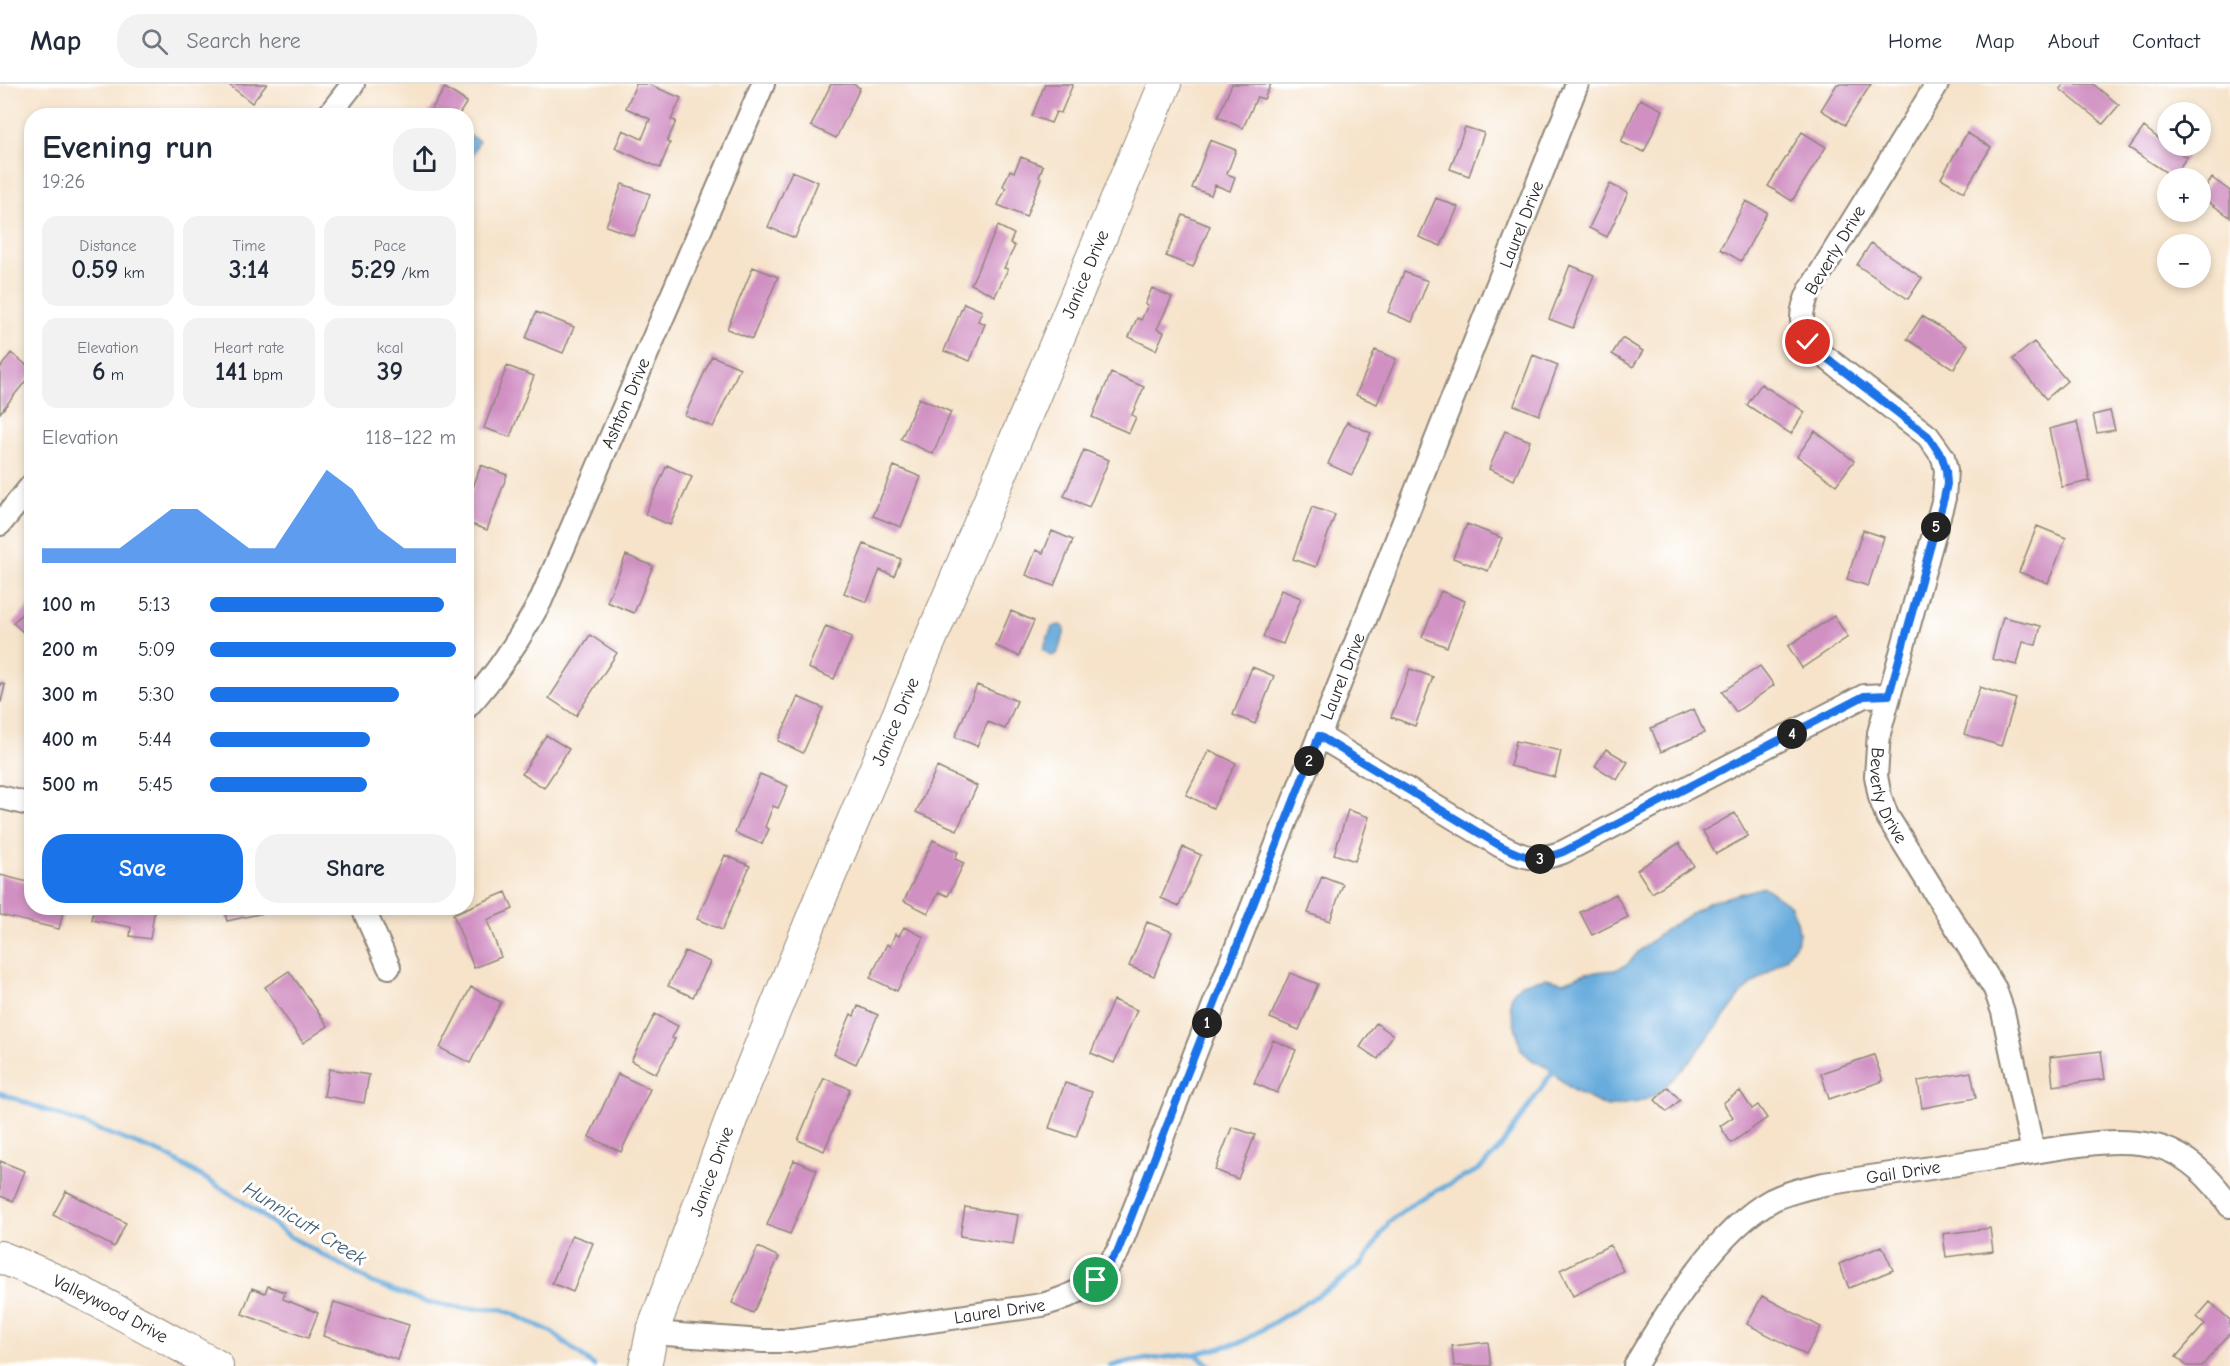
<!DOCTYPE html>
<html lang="en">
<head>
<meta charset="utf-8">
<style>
	:root { --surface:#fff; --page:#f2f2f3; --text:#1f2937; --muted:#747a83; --line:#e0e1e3; --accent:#1a73e8 }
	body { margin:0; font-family:"Comic Neue",sans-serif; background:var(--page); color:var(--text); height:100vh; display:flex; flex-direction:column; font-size:22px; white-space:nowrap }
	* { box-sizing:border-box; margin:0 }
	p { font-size:20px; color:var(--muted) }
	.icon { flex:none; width:33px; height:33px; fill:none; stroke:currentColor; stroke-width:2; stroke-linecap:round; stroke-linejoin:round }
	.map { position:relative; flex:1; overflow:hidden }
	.side { position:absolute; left:24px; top:24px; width:450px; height:807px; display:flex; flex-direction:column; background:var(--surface); border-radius:24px; box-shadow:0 3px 9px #0003 }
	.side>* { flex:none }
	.fabs { position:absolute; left:2157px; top:18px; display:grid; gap:12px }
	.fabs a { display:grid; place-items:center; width:54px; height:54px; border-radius:50%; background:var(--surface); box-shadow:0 3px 9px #0003; font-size:30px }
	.pin { position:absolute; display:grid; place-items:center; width:51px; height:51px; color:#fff; margin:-26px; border:3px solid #fff; border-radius:50%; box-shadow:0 2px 6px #0007 }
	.km { position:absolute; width:30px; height:30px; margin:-15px; border-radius:50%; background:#222; color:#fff; font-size:16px; line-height:30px; text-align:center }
	.round { display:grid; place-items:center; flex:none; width:63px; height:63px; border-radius:24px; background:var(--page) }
	.overview { display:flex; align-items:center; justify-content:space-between; height:102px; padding:0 18px }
	h1 { font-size:33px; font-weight:700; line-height:45px }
	.stats { display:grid; grid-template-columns:repeat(3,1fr); gap:9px; height:102px; padding:6px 18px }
	.stats div { display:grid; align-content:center; border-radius:15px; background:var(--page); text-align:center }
	.stats b { font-size:26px; font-weight:700 }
	.stats small { font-size:16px; font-weight:400 }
	.stats p { font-size:16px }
	.chart { height:168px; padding:12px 18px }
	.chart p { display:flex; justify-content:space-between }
	.chart svg { width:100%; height:108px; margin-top:6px; fill:var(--accent); opacity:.7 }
	.cta { display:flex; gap:12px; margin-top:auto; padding:12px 18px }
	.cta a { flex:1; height:69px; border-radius:24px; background:var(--accent); color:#fff; font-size:24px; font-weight:700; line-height:69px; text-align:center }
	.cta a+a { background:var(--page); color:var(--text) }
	ul { padding:0 18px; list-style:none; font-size:20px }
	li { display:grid; grid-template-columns:96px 72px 1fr; align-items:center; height:45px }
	li i { height:15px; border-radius:8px; background:var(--accent) }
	header { display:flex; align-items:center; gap:36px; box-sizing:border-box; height:84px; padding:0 30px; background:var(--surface); border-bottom:2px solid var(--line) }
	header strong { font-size:28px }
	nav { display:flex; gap:33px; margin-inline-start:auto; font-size:21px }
	.search { width:420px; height:54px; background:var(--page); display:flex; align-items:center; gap:15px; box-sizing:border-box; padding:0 21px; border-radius:24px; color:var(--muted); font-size:22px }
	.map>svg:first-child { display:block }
</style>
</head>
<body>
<header>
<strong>Map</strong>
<div class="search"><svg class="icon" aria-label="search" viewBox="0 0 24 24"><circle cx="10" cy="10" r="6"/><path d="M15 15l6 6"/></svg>Search here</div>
<nav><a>Home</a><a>Map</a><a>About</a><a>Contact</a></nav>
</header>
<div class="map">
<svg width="2230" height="1282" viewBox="0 0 2230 1282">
	<rect width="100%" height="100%" fill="#fff"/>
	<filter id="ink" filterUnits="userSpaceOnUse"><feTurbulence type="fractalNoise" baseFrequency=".0167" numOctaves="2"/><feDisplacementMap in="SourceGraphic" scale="12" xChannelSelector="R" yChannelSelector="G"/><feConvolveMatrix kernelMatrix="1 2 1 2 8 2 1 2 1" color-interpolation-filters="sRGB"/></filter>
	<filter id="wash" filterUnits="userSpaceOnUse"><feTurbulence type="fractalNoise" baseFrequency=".008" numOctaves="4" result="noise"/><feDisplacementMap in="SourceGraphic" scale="24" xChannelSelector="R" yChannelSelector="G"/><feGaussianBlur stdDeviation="1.35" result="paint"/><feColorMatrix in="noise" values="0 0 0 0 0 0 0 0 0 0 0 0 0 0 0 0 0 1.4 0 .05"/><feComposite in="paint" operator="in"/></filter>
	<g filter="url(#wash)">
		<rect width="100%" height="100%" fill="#f6e3ca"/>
		<!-- water -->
		<path fill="#68acdd" stroke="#4a6c84" stroke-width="1.5" d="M467,50L479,57L467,81Z
			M1059,541L1064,543V550L1057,570L1051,572L1043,565L1052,543Z
			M1764,803L1791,822L1797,837L1799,849L1797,858L1786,874L1744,907L1692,975L1664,1004L1654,1012L1638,1018L1607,1023L1574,1007L1557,993L1556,990H1551L1550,985L1532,976L1521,966L1510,921L1512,910L1521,900L1546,894L1564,898L1586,889L1615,886L1627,881L1639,867L1665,846L1709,818Z"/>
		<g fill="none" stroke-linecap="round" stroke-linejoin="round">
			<!-- stream -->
			<path stroke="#68acdd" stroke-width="5" d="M0,1009L166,1071L241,1116L291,1153L373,1199L425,1218L460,1224L502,1225L552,1248L594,1282
				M1195,1270L1211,1282
				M1110,1282L1132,1277L1195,1270L1242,1258L1336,1200L1363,1178L1389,1138L1416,1117L1480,1085L1500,1064L1551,990"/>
		</g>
		<g id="blocks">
			<!-- building -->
			<path fill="#d090c2" d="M228,0H267L252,19Z
				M636,0H648L681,14L671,36L676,37L667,58L670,59L660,84L615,64L623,46L642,55L650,35L626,24Z
				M831,0H853L860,4L836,54L811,42Z
				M1045,0H1073L1061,29L1056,28L1051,39L1032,32Z
				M1232,0H1271L1264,15L1257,13L1243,44L1218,33Z
				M1837,0H1871L1845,41L1821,26Z
				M2064,0H2093L2119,21L2103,40L2060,5Z
				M445,4L467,18L458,32H427Z
				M1640,15L1663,26L1644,68L1621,58Z
				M1465,43L1484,49L1469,92L1450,85Z
				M2144,43L2168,62L2187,73L2173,93L2129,64Z
				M1802,48L1826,63L1792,117L1768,102Z
				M1967,49L1991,63L1964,108L1941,94Z
				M1210,56L1236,66L1227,90L1235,93L1230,107L1215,101L1211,111L1192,104Z
				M1021,73L1043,82L1039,93L1041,94L1026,133L998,121L1006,104L1003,102L1010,86L1014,88Z
				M792,87L818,98L795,154L768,143Z
				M2212,94L2230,107V133L2200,112Z
				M622,100L650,110L634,152L606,142Z
				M1610,100L1628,109L1607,153L1589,144Z
				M1436,114L1458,123L1441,162L1419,153Z
				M1746,117L1767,128L1741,177L1720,165Z
				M1183,131L1210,142L1193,183L1166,172Z
				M998,142L1014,150L1010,159L1015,162L1004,184L1008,185L995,212L971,200Z
				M1871,159L1922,194L1908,215L1857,181Z
				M1570,181L1594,191L1573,244L1549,235Z
				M753,183L778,193L752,255L727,245Z
				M1404,188L1428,197L1412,238L1388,228Z
				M1152,204L1172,213L1157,245L1164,248L1156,266L1129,253L1137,234L1141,236L1148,221L1145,220Z
				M964,219L982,227L978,237L985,240L970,277L944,267Z
				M536,228L574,243L563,269L526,254Z
				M1922,232L1968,261L1954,285L1907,255Z
				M1622,254L1643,267L1633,283L1612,270Z
				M2034,258L2067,297L2046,315L2013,275Z
				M1375,266L1396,275L1377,320L1356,311Z
				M11,269L32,285V289L0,329V284Z
				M1533,271L1558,281L1539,331L1514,321Z
				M712,272L740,284L713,343L685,331Z
				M507,282L534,292L510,353L484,344Z
				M1111,289L1144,303L1132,331L1136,333L1129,349L1092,333Z
				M1761,300L1805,328L1791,350L1747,321Z
				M919,314L951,328L933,370L901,355Z
				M2110,327L2115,346L2097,349L2093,331Z
				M1347,338L1371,349L1352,391L1328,380Z
				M2077,338L2090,397L2062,403L2049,345Z
				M1505,347L1530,357L1514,396L1489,385Z
				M1815,347L1854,377L1836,401L1797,372Z
				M1084,366L1109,376L1089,423L1064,412Z
				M481,381L507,391L487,446L466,438V423Z
				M667,381L692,393L670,441L645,430Z
				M894,382L921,393L901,443L873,432Z
				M1312,423L1335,431L1316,483L1293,475Z
				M1467,440L1502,454L1488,487L1453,474Z
				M2037,442L2066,454L2048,499L2019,488Z
				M1863,446L1884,453L1868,502L1847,495Z
				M1052,447L1073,456L1054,502L1026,491L1036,466L1043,469Z
				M864,460L901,475L894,492L880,486L867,518L844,509Z
				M626,471L653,482L634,529L607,518Z
				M1281,506L1301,514L1283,560L1263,553Z
				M1441,507L1465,517L1447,563L1422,553Z
				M32,519V556L13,539Z
				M1011,527L1034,537L1019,572L996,562Z
				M1834,532L1848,553L1802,584L1788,562Z
				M2003,533L2041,542L2036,561L2023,558L2017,581L1992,575Z
				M826,542L852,553L834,595L808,584Z
				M590,551L617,569L576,632L549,614Z
				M1760,582L1774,601L1736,628L1722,608Z
				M1252,583L1274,592L1255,640L1233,631Z
				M1410,585L1433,593L1415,642L1391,633Z
				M0,599L5,601L1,618H0Z
				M977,601L1017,617L1005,645L988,638L977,662L955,653Z
				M1980,603L2016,615L2001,662L1964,650Z
				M798,613L823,624L803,669L778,657Z
				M1694,625L1704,649L1661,668L1651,644Z
				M546,651L569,665L544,704L522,690Z
				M1516,657L1561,667L1555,693L1510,682Z
				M1606,665L1628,678L1617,696L1595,682Z
				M1209,666L1236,679L1213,724L1186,711Z
				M937,683L977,702L957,746L916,728Z
				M760,690L788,702L778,724L773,722L765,743L769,745L762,760L735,749Z
				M1348,726L1369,733L1355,777L1334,770Z
				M1735,729L1748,752L1716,770L1703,747Z
				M933,756L958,768L955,775L964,779L948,812L939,808L928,829L904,817Z
				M1679,759L1694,782L1652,809L1637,786Z
				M1183,763L1201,771L1179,822L1161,814Z
				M725,771L750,782L722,846L697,835Z
				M0,791L32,799V824H64L59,845L0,831Z
				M1322,792L1343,800L1330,837L1308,829Z
				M506,808L513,825L487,836L501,873L474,884L453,830Z
				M1616,810L1628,833L1592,851L1580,828Z
				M94,824H155L150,855L130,852L131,843L92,836Z
				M224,824H267L268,828L227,837Z
				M1147,838L1172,848L1154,892L1129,882Z
				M904,843L924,853L897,907L870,894L887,860L890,862L895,850L899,852Z
				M685,867L710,878L693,913L668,902Z
				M289,887L328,942L303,959L265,903Z
				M1290,889L1318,900L1299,946L1270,934Z
				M471,903L501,918L470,979L440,964Z
				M1113,916L1137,926L1114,979L1091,969Z
				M858,922L878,931L856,980L834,970L851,930L854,932Z
				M655,930L678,942L672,954L675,955L656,990L631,977Z
				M1376,939L1393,951L1378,975L1360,963Z
				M1273,956L1296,966L1277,1009L1254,999Z
				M2101,967L2105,995L2053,1002L2050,973Z
				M1874,971L1883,997L1829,1015L1821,989Z
				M329,985L369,991L364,1019L324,1012Z
				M1971,988L1976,1014L1922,1024L1918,997Z
				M618,990L650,1005L621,1068L589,1053Z
				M824,994L850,1005L824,1067L798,1056Z
				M1065,999L1092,1008L1076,1053L1049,1044Z
				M1668,1003L1680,1016L1667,1028L1655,1016Z
				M1740,1007L1752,1025L1758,1021L1767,1034L1731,1059L1720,1042L1733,1033L1723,1019Z
				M1232,1043L1255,1051L1238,1095L1215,1086Z
				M794,1076L817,1086L790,1150L767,1141Z
				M0,1077L25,1087L13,1117L0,1112Z
				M66,1107L126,1139L114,1163L53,1131Z
				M965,1123L1018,1131L1013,1160L960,1152Z
				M1990,1144L1993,1167L1946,1173L1943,1150Z
				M572,1151L593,1159L573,1208L552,1199Z
				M1610,1161L1623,1187L1573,1212L1560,1186Z
				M1882,1162L1893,1186L1849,1204L1839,1180Z
				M758,1163L779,1173L753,1229L732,1219Z
				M268,1202L285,1208L283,1215L318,1229L308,1254L242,1230L252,1204L265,1209Z
				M1762,1212L1821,1243L1806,1271L1747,1240Z
				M334,1218L409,1241L398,1276L323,1252Z
				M2210,1218L2230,1236V1249L2202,1282H2187L2176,1273L2205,1240L2197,1233Z
				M1488,1258L1491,1282H1454L1452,1262Z"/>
		</g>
	</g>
	<g filter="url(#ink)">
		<use href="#blocks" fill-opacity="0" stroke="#90877a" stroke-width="1.5"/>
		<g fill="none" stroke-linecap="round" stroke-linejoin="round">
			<defs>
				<g id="street">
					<path id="s1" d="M1937,0L1810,206C1799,228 1798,246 1815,265L1928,352L1943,373L1946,386L1944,414L1879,649L1876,692L1880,713L1887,732L1995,905L2003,928L2033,1068"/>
					<path d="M328,32L353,0"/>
					<path d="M0,440L32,401"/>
					<path id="s2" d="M466,624C496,592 519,556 540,518L763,0"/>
					<path d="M1319,652L1499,761C1523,774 1537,778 1563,768L1864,612L1889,611"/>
					<path d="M0,713L32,721"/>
					<path d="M363,824L389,883"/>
					<path id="s3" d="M652,1249L763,1257H793L1042,1221C1078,1211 1098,1199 1118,1167L1319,652L1577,0"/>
					<path id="s4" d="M1635,1282C1666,1229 1717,1146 1772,1116C1788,1108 1806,1104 1824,1100C1884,1091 1944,1082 2004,1073C2052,1066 2116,1049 2163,1064C2192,1074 2213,1097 2230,1122"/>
				</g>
				<g id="secondary">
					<path id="s5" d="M0,1173C75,1201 146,1243 217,1282"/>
					<path id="s6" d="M645,1282L652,1249L736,1022L822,810L1026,331L1165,0"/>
				</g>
			</defs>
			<!-- street casing -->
			<use href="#street" stroke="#90877a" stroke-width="26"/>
			<!-- secondary casing -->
			<use href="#secondary" stroke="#90877a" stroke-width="34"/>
			<!-- street -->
			<use href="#street" stroke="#fff" stroke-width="22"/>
			<!-- secondary -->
			<use href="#secondary" stroke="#fff" stroke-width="32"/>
		</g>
	</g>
	<g fill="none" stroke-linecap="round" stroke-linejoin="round" filter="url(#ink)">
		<defs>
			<path id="route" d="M1096,1196L1118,1167L1319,652L1499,761C1524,774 1537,778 1563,768L1864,612L1889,611L1944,414L1947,400L1946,386L1942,373L1928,352L1815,265L1808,258"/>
		</defs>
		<!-- route casing -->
		<use href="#route" stroke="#fff" stroke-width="12"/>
		<!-- route -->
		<use href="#route" stroke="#1a73e8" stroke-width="8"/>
	</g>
	<g text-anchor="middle" stroke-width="6" stroke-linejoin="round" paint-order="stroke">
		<!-- street labels -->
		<g font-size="18" fill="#2b2b2b" stroke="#fff">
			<text dy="6" stroke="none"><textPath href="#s3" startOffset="1592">Laurel Drive</textPath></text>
			<text transform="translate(1835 166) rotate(-59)" y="6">Beverly Drive</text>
			<text dy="6" stroke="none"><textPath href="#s6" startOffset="1178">Janice Drive</textPath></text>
			<text dy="6" stroke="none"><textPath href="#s2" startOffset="346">Ashton Drive</textPath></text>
			<text dy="6" stroke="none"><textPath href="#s3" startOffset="1106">Laurel Drive</textPath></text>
			<text dy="6" stroke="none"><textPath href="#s6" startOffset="692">Janice Drive</textPath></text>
			<text dy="6" stroke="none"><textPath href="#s1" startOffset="824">Beverly Drive</textPath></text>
			<text dy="6" stroke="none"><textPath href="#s6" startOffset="206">Janice Drive</textPath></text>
			<text dy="6" stroke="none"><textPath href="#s4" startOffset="352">Gail Drive</textPath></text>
			<text dy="6" stroke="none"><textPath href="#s5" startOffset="122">Valleywood Drive</textPath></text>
			<text dy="6" stroke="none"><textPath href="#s3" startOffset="350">Laurel Drive</textPath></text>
		</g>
		<!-- water labels -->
		<g font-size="20" font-style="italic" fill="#435f72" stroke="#fff">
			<text transform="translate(305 1139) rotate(32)" y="7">Hunnicutt Creek</text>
		</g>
	</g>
</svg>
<div class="fabs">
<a><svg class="icon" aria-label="locate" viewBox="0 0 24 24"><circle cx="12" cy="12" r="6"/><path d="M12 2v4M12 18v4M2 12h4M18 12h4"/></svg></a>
<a>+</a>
<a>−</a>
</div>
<div class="pin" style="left:1096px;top:1196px;background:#1e9e55"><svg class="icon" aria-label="arrive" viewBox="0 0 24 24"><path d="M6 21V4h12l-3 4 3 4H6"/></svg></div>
<div class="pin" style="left:1808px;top:258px;background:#d93025"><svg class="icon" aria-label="check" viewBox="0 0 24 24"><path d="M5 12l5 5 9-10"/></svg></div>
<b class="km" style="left:1207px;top:939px">1</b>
<b class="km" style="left:1309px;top:677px">2</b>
<b class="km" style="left:1540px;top:775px">3</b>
<b class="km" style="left:1792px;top:650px">4</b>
<b class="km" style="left:1936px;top:443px">5</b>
<section class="side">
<div class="overview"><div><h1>Evening run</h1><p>19:26</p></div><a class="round"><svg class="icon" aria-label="share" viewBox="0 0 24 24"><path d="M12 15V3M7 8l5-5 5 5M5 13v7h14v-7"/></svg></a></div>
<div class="stats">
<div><p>Distance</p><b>0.59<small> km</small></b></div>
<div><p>Time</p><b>3:14</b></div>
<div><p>Pace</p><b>5:29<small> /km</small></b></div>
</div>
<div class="stats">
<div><p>Elevation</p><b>6<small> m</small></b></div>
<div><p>Heart rate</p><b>141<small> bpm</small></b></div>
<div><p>kcal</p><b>39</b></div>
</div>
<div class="chart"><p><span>Elevation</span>118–122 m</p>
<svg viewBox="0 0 160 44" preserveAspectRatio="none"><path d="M0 44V38L10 38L20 38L30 38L40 30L50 22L60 22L70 30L80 38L90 38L100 22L110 6L120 14L130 30L140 38L150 38L160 38V44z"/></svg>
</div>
<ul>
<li><b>100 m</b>5:13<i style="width:95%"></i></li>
<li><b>200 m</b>5:09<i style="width:100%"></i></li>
<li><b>300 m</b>5:30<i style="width:77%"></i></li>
<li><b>400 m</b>5:44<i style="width:65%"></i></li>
<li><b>500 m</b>5:45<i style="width:64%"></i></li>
</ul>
<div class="cta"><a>Save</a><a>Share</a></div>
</section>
</div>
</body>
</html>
